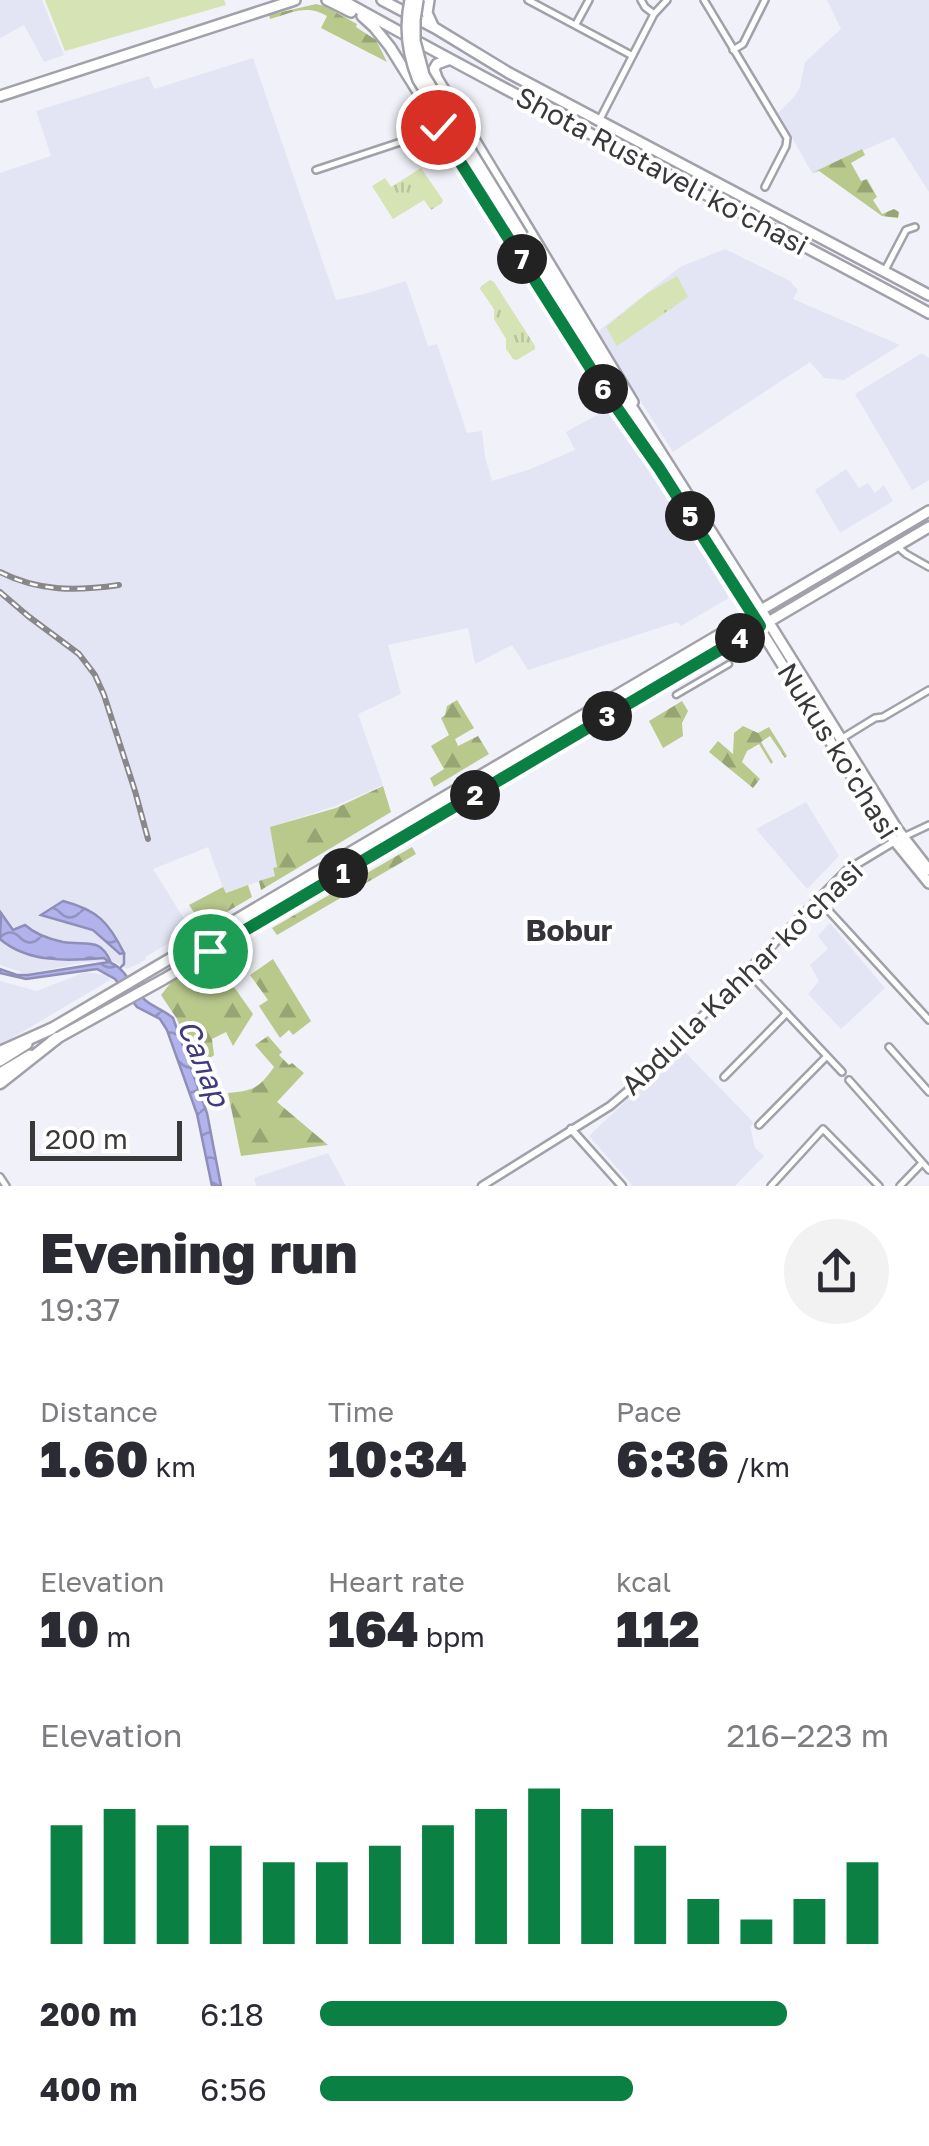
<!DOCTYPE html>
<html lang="en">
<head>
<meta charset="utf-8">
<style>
	:root { --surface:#fff; --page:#f2f2f3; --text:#2b2b33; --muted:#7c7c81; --accent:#0b8043 }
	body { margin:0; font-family:"Golos Text",sans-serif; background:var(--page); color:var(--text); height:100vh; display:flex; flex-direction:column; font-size:38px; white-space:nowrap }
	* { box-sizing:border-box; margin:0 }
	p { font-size:32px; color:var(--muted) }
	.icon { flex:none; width:55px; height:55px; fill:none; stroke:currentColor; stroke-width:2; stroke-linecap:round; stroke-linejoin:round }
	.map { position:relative; height:1186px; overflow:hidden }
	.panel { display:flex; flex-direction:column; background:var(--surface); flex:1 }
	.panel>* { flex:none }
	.scale { position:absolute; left:30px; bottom:25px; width:152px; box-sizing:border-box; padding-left:10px; border:5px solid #39393c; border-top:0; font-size:28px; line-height:35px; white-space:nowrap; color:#39393c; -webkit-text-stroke:8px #fff; paint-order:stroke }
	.pin { position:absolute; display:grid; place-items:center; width:85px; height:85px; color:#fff; margin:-42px; border:5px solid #fff; border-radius:50%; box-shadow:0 2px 10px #0007 }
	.km { position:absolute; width:50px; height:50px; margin:-25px; border-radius:50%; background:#222; color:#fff; font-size:28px; line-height:50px; text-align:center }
	.round { display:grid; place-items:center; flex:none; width:105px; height:105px; border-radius:52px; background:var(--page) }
	.headline { display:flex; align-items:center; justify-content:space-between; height:170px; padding:0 40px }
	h1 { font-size:55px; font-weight:800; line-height:75px }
	.metrics { display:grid; grid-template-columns:repeat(3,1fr); gap:15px; height:170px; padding:10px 40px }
	.metrics div { display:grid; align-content:center }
	.metrics b { font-size:50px; font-weight:800 }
	.metrics small { font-size:28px; font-weight:400 }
	.metrics p { font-size:28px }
	.chart { height:280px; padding:20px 40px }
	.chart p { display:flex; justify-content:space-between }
	.chart svg { width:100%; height:180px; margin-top:10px; stroke:var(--accent); stroke-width:6 }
	ul { padding:0 40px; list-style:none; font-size:32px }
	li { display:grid; grid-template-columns:160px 120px 1fr; align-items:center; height:75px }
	li i { height:25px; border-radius:12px; background:var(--accent) }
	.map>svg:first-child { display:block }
</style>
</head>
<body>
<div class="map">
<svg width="929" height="1186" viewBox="0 0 929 1186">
	<defs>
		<pattern id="grass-tufts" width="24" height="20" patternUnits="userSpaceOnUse" patternTransform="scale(2.5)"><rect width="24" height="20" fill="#d6e3b4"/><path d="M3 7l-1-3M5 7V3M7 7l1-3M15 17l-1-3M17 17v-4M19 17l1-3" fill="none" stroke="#b8c49c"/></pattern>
		<pattern id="forest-firs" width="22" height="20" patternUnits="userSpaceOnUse" patternTransform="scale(2.5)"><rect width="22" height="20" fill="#b9c98c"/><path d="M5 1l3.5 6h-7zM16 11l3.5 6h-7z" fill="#97a474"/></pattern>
		<pattern id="water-waves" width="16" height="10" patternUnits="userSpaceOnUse" patternTransform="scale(2.5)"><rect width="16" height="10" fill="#b2b3ed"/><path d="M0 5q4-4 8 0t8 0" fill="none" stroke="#9293c1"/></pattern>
	</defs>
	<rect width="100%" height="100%" fill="#f1f1f9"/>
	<!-- built -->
	<path fill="#e4e5f4" d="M0,0H42L64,55L44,62L24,25L0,38Z
		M827,0H929V192L894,137L812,173L778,113L794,97L800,87L805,62L841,29Z
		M253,58L336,300L365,294L406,281L428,346L437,344L467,433L482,431L485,457L492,481L528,470L575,450L566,432L608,409L657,477L729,598L681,626L677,622L528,670L512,645L475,664L468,628L388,645L401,694L358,714L383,785L335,806L271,827L277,867L273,869L275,876L225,893L208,847L153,869L191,930L145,957L146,959L138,964L127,969L116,962H85L27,974L0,965V173L51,156L36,111L149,76L154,89Z
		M725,249L790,281L798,290L793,299L900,345L844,380L824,378L810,362L673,452L597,332L680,267Z
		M922,353L929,358V480L912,490L855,394Z
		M846,469L859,488L868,483L875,493L884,485L893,501L840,533L815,490Z
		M806,802L839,856L807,889L756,829Z
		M830,923L885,988L841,1029L808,994L819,981L810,965L828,949L818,936Z
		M85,972L108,975L110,980L0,1045V981L37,991Z
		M681,1048L754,1123L750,1126L755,1148L764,1156L735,1186H633L589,1136Z
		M328,1153L346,1186H256L254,1178Z"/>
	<!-- grass -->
	<path fill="url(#grass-tufts)" d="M421,168L443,200L442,203L431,210L424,200L393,219L372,186L385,178L391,187Z
		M677,276L688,297L617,346L606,327L648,293Z
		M490,280L494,282L535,346V349L517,360L513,359L506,349V339L494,319V309L480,289L481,286Z"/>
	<!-- forest -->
	<path fill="url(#forest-firs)" d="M316,4L324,6L357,24L356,27L376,40L387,62L321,28L327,16C306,4 292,13 270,19L269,15Z
		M862,149L865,155L851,163L861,181L867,179L877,197L873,200L882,214L894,209L899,212L898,218L882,216L819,171L812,173Z
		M457,700L474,728L455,739L458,746L478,736L489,754L434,787L430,778L444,769L431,746L449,735L441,718L445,715L447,706Z
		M682,701L688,711L682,723L683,736L663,748L649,721Z
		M743,726L758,733L769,727L787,756L785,758L770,736L761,742L773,762L771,764L759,744L747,751L742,762L760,779L753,788L709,752L718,741L733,754L734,733Z
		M383,786L391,812L261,890L259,881L275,876L273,868L277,867L270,827L336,808Z
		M412,847L416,854L277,935L272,928Z
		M248,885L252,897L203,926L189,905L223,887L226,893Z
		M213,957L253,1014L233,1046L226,1032L212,1039L214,1055L197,1068L177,1019L161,995L173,980Z
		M273,959L311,1021L293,1035L289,1030L280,1038L259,1006L268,1000L250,975Z
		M268,1036L282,1052L279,1055L289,1065L292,1063L304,1073L277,1102L328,1145L241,1156L228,1093C254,1091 259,1088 274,1067L255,1045Z"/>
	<!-- pitch -->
	<path fill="#d6e3b4" d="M45,0H224L226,5L65,51Z"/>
	<!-- water -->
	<path fill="url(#water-waves)" stroke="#8e8eb8" stroke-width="2.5" d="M63,901C98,910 109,923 124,953L120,954L93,930L41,915Z
		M1,913L13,930L25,925C35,934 49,939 63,942C86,946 101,936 111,963C128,970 131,989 145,1000C153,1007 164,1010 173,1018L207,1113L221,1186H212L197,1114L167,1030L160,1019L137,1007L115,979L97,969L26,979L0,973V969L17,975H28L109,962L104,958C68,961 28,963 0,939Z"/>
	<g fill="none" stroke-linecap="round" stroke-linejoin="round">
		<!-- stream -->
		<path stroke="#8e8eb8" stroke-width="2.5" d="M121,967L124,964V953"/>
		<defs>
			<path id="pedestrian" d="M676,695L729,664"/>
			<path id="minor" d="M528,0L631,55
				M641,0L645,7L654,14
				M704,0L787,138L786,146L765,187
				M576,24L589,0
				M733,50L743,44L765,0
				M600,119L654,14L667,0
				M316,170L440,129
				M884,272L906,230L915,227
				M897,546L906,554L929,567
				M841,739L875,718L883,717L929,690
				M895,841L929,825
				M818,899L929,1020
				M746,970L842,1072
				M889,1047L929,1092
				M724,1077L787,1013
				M849,1080L929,1170
				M759,1125L827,1056
				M0,1177L6,1186
				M771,1186L823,1129L879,1186
				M900,1186L922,1163"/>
			<path id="tertiary" d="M571,1129L622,1186
				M482,1186L610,1106L630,1089L847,870L895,841"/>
			<path id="primary" d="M327,0L351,12
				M342,0C535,108 734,207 929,313
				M382,0L435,28L509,73L929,295
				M429,0L427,13L433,26
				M362,16L374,27L390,47L566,329
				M448,60L437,64L434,69L437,78L633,402
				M0,96L295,0
				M523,236L761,610L897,829L929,870
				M517,240L885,829L929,883
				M49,1030L929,511
				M52,1041L164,979L929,527
				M0,1061L27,1044
				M0,1073L30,1055"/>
			<path id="trunk" d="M0,1052L51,1029
				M0,1083L57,1038"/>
		</defs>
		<!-- pedestrian casing -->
		<use href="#pedestrian" stroke="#a1a1a9" stroke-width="9"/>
		<!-- minor casing -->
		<use href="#minor" stroke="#a1a1a9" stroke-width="10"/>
		<!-- tertiary casing -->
		<use href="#tertiary" stroke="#a1a1a9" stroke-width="11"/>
		<!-- primary casing -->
		<use href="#primary" stroke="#a1a1a9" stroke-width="14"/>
		<!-- trunk casing -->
		<use href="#trunk" stroke="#a1a1a9" stroke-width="15"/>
		<!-- pedestrian -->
		<use href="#pedestrian" stroke="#fff" stroke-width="4"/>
		<!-- minor -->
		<use href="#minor" stroke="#fff" stroke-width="5"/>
		<!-- tertiary -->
		<use href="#tertiary" stroke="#fff" stroke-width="6"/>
		<!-- primary -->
		<use href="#primary" stroke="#fff" stroke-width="9"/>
		<!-- trunk -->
		<use href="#trunk" stroke="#fff" stroke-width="10"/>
		<defs>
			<path id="rail" d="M0,572C39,592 77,591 119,585
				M0,592L28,616L79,654L95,675L104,695L135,791L148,839"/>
		</defs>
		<!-- rail casing -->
		<use href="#rail" stroke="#87878c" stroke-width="6"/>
		<!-- rail -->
		<use href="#rail" stroke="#fff" stroke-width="2.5" stroke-dasharray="8" stroke-linecap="butt"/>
		<defs>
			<path id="primary-bridge" d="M410,0C404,28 407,53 418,80L517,240
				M418,0L415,20V41L424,75L523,236"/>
		</defs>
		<!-- primary-bridge casing -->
		<use href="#primary-bridge" stroke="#a1a1a9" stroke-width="14" stroke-linecap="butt"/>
		<!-- primary-bridge -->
		<use href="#primary-bridge" stroke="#fff" stroke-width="9"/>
	</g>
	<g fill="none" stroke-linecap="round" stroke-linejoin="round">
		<defs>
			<path id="route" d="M210,951L760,626L659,468L603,388L438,127"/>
		</defs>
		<!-- route casing -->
		<use href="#route" stroke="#fff" stroke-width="20"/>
		<!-- route -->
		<use href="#route" stroke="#0b8043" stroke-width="12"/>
	</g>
	<g text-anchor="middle" stroke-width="8" stroke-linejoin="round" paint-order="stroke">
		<!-- street labels -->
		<g font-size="28" fill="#39393c" stroke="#fff">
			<text transform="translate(662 171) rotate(28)" y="10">Shota Rustaveli ko'chasi</text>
			<text transform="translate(838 751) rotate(58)" y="10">Nukus ko'chasi</text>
			<text transform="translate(742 978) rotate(-44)" y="10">Abdulla Kahhar ko'chasi</text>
		</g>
		<!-- neighbourhood labels -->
		<g font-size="30" font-weight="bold" fill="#34343a" stroke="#fff">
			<text x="569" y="941">Bobur</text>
		</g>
		<!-- water labels -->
		<g font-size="30" font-style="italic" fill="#403b80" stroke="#fff">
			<text transform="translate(203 1063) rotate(68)" y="10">Салар</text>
		</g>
	</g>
</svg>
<div class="scale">200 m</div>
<div class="pin" style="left:210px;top:951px;background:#1e9e55"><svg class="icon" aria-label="arrive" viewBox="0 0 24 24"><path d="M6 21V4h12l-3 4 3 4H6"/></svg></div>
<div class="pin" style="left:438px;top:127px;background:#d93025"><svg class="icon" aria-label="check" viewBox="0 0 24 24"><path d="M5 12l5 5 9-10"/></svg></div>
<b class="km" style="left:343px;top:873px">1</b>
<b class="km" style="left:475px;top:795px">2</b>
<b class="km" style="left:607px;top:716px">3</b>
<b class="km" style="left:740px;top:638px">4</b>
<b class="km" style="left:690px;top:516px">5</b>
<b class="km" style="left:603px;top:389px">6</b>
<b class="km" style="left:522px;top:259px">7</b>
</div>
<section class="panel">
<div class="headline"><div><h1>Evening run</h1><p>19:37</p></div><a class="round"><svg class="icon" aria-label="share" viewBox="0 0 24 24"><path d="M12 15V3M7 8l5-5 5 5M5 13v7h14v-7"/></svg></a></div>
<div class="metrics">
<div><p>Distance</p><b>1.60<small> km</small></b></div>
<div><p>Time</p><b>10:34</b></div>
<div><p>Pace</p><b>6:36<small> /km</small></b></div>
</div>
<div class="metrics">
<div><p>Elevation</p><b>10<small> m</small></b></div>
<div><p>Heart rate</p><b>164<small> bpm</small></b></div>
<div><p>kcal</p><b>112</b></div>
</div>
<div class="chart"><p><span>Elevation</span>216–223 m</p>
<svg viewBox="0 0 160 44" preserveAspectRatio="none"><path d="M5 44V15M15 44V11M25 44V15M35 44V20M45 44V24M55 44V24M65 44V20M75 44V15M85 44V11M95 44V6M105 44V11M115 44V20M125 44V33M135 44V38M145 44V33M155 44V24"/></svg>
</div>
<ul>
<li><b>200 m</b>6:18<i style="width:82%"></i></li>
<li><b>400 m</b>6:56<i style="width:55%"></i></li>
</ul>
</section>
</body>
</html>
